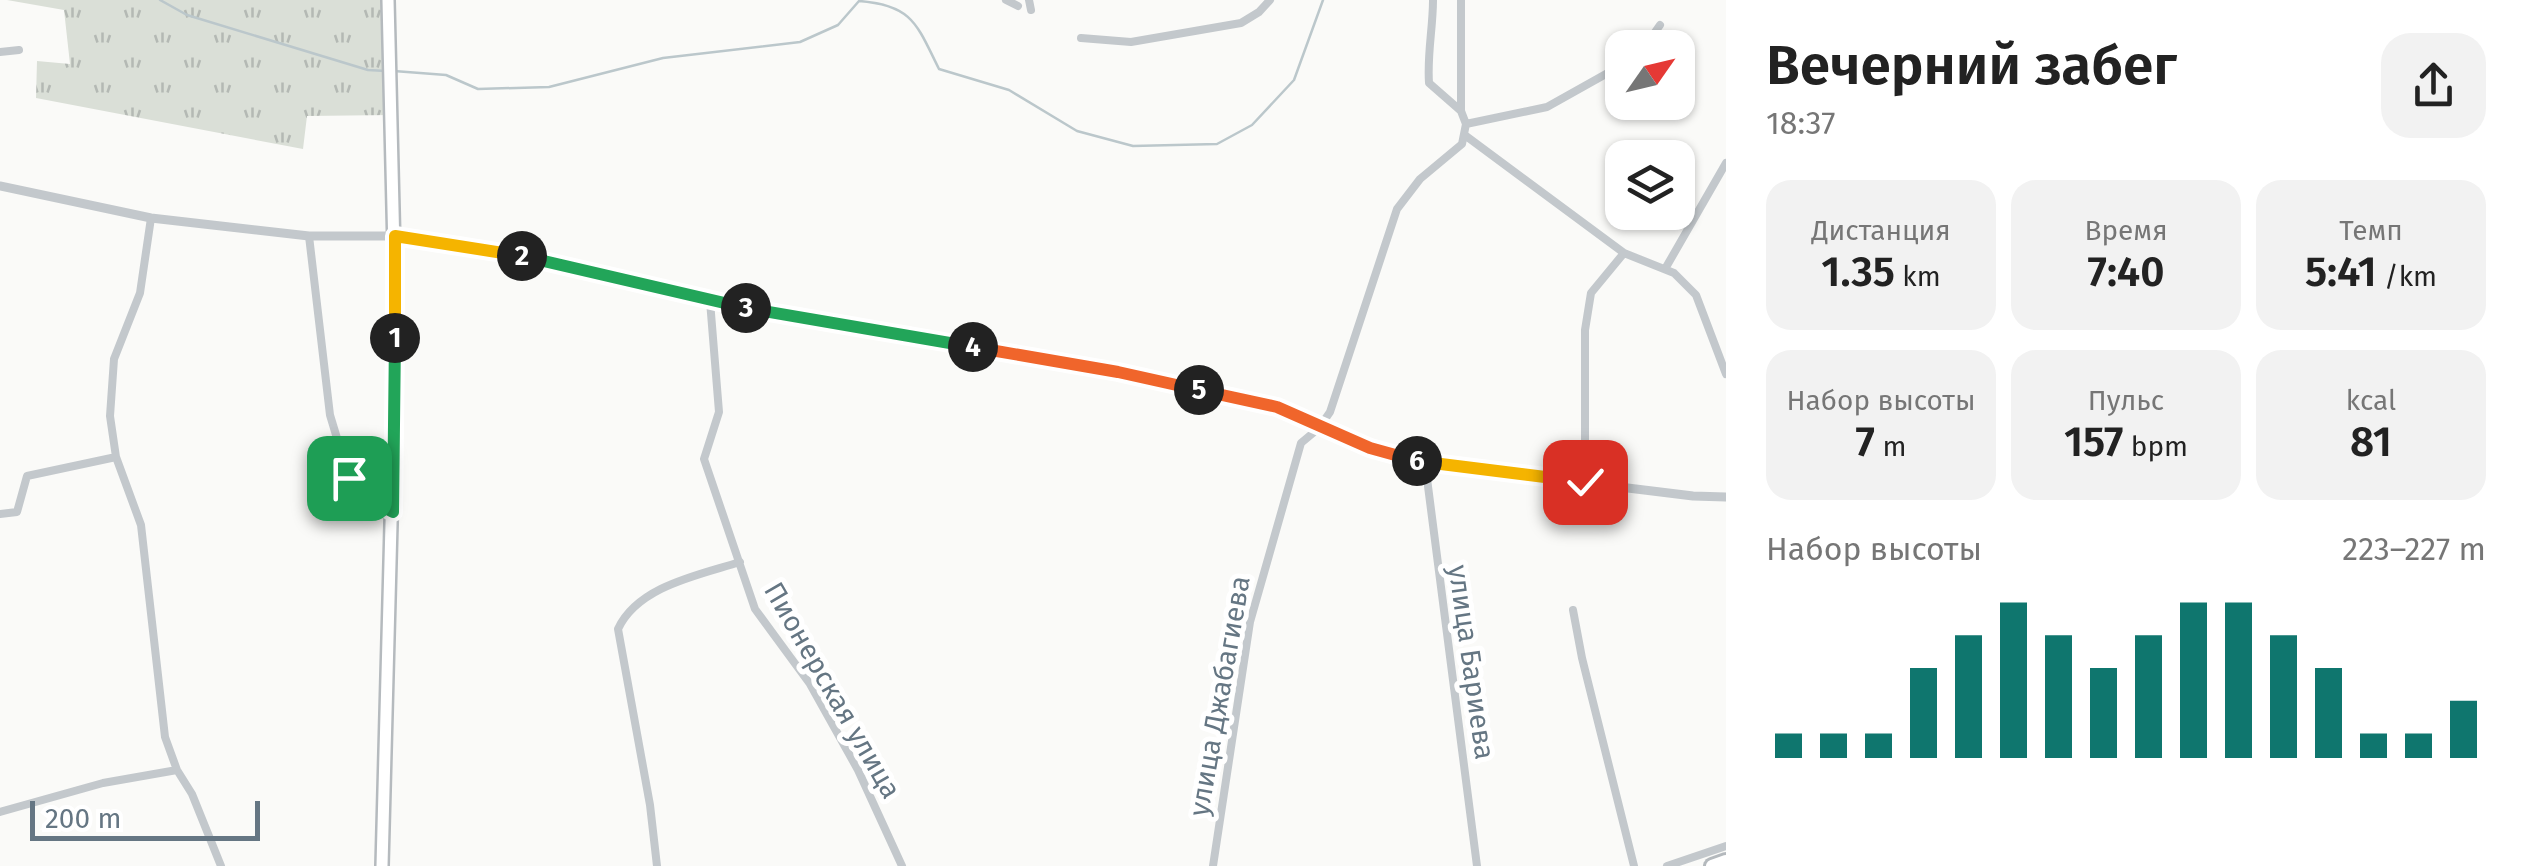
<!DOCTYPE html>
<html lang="ru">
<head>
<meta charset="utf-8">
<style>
	:root { --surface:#fff; --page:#f2f2f2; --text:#222; --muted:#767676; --accent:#0f766e }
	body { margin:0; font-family:"Fira Sans",sans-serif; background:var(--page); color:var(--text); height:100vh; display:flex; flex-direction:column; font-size:38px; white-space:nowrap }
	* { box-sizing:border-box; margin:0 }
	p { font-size:32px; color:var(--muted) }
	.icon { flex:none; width:55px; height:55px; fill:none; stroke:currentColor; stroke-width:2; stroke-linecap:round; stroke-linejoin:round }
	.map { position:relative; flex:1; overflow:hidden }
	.drawer { display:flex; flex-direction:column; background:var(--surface); width:800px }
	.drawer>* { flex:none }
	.needle { width:65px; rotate:56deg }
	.buttons { position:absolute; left:1605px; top:30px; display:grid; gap:20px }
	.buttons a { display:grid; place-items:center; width:90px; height:90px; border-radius:20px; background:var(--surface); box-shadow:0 2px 8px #0004; font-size:50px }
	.scale { position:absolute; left:30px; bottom:25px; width:230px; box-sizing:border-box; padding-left:10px; border:5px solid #657683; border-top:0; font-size:28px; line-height:35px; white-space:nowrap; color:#657683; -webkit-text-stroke:8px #fff; paint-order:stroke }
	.pin { position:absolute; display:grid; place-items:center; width:85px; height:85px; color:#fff; margin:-42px; border-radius:20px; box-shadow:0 5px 15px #0006 }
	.km { position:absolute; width:50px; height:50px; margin:-25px; border-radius:50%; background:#222; color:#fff; font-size:28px; line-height:50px; text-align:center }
	.round { display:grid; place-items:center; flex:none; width:105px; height:105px; border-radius:30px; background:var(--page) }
	.head { display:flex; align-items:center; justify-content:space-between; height:170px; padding:0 40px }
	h1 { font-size:55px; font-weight:600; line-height:75px }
	.stats { display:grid; grid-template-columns:repeat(3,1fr); gap:15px; height:170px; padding:10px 40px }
	.stats div { display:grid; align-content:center; border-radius:25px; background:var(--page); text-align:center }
	.stats b { font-size:42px; font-weight:600 }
	.stats small { font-size:28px; font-weight:400 }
	.stats p { font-size:28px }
	.chart { height:280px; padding:20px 40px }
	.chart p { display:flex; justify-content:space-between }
	.chart svg { width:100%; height:180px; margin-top:10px; stroke:var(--accent); stroke-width:6 }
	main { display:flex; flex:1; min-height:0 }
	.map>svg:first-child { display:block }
</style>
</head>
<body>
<main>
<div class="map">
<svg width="1726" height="866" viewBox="0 0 1726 866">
	<defs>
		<pattern id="grass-tufts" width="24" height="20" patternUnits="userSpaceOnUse" patternTransform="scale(2.5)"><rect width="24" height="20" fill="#dadfd7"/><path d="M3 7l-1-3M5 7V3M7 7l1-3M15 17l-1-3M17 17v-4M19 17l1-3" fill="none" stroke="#b4b9b4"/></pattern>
	</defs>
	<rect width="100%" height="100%" fill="#fafaf8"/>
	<!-- grass -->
	<path fill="url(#grass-tufts)" d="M7,0H388L391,115L307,116L303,149L36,98L37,61L70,64L64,10Z"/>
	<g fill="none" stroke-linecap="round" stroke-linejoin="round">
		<!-- stream -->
		<path stroke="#bbc7cb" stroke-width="2.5" d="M160,0L187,15L368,70L386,71
			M394,71L446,75L478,89L549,87L663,58L800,42L838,25L859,1C913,5 917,25 939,69L1009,90L1077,131L1133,146L1217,144L1252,125L1294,80L1323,0"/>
		<defs>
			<path id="primary" d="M382,866L396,334L388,0"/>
			<path id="trunk" d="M1712,866L1726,861"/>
		</defs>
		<!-- primary casing -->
		<use href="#primary" stroke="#b5babe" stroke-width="16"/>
		<!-- trunk casing -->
		<use href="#trunk" stroke="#b4b9bd" stroke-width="18"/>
		<!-- minor -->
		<path stroke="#c3c8cc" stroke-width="8" d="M1006,0L1018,6
			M1029,0L1031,10
			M1433,0C1433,28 1427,54 1429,83L1461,111
			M1081,38L1131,42L1241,23L1259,12L1270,0
			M1644,48L1660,25
			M0,52L19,50
			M1466,124L1547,107L1622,65
			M1466,136L1624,253L1674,273L1696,295L1726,374
			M151,218L140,293L114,359L110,416L116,457L141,525L165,737L177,770L192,794L221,866
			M309,236L330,415L349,478L370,500L393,511
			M1665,269L1726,163
			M710,301L719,412L704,459L755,609L810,684L858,770L902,866
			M1425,463L1477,866
			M1585,482V330L1591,293L1624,253
			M0,514L17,512L27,476L116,457
			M1573,610L1582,658L1634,866
			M0,812L103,783L177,770
			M657,866L650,805L618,629C638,586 699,575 740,562
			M1213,866L1250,622L1301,443L1319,428L1330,412L1397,209L1420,179L1462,144L1466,124L1461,111V0
			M1667,866L1726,846"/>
		<!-- tertiary -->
		<path stroke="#c3c8cc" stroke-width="9" d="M0,186L151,218L309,236H395L530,258L710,301L1118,372L1277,407L1369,448L1425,463L1693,496L1726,497"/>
		<!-- primary -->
		<use href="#primary" stroke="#fff" stroke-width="11"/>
		<!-- trunk -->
		<use href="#trunk" stroke="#fff" stroke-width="12"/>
	</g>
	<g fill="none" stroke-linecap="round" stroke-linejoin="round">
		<defs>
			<path id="split-1" d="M349,478L370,500L393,512L395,338"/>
			<path id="split-2" d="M395,338V236L522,256"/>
			<path id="split-3" d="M522,256L746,308"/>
			<path id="split-4" d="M746,308L973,347"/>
			<path id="split-5" d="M973,347L1118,372L1199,390"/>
			<path id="split-6" d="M1199,390L1277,407L1370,448L1417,461"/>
			<path id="split-7" d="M1417,461L1585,482"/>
		</defs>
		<!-- split-1 casing -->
		<use href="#split-1" stroke="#fff" stroke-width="20"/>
		<!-- split-2 casing -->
		<use href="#split-2" stroke="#fff" stroke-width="20"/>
		<!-- split-3 casing -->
		<use href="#split-3" stroke="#fff" stroke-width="20"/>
		<!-- split-4 casing -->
		<use href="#split-4" stroke="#fff" stroke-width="20"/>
		<!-- split-5 casing -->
		<use href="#split-5" stroke="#fff" stroke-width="20"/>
		<!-- split-6 casing -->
		<use href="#split-6" stroke="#fff" stroke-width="20"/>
		<!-- split-7 casing -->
		<use href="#split-7" stroke="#fff" stroke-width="20"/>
		<!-- split-1 -->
		<use href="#split-1" stroke="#22a559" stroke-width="12"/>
		<!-- split-2 -->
		<use href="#split-2" stroke="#f5b400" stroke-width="12"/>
		<!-- split-3 -->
		<use href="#split-3" stroke="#22a559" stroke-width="12"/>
		<!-- split-4 -->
		<use href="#split-4" stroke="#22a559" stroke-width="12"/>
		<!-- split-5 -->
		<use href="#split-5" stroke="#f0652b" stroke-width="12"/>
		<!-- split-6 -->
		<use href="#split-6" stroke="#f0652b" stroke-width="12"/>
		<!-- split-7 -->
		<use href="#split-7" stroke="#f5b400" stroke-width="12"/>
	</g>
	<g text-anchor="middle" stroke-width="10" stroke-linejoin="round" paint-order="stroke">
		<!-- street labels -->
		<g font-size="28" fill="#657683" stroke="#fff">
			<text transform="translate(1472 662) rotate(82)" y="10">улица Бариева</text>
			<text transform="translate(833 690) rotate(60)" y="10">Пионерская улица</text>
			<text transform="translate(1219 696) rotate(-80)" y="10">улица Джабагиева</text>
		</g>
	</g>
</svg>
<div class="buttons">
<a><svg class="needle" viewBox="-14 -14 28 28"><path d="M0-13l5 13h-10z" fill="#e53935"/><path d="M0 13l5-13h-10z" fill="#767676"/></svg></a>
<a><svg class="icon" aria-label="layers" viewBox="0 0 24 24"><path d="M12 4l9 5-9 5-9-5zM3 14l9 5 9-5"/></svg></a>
</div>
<div class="scale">200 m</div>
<div class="pin" style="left:349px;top:478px;background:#1e9e55"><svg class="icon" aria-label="arrive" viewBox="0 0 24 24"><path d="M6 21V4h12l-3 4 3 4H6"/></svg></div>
<div class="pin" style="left:1585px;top:482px;background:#d93025"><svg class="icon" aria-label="check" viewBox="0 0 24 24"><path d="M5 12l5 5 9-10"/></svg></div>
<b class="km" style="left:395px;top:338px">1</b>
<b class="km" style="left:522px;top:256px">2</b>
<b class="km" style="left:746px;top:308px">3</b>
<b class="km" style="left:973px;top:347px">4</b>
<b class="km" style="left:1199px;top:390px">5</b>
<b class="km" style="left:1417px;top:461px">6</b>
</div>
<section class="drawer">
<div class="head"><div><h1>Вечерний забег</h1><p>18:37</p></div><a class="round"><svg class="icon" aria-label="share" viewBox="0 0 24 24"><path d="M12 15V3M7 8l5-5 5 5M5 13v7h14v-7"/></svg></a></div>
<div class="stats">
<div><p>Дистанция</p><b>1.35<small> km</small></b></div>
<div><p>Время</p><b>7:40</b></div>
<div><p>Темп</p><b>5:41<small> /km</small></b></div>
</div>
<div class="stats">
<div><p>Набор высоты</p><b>7<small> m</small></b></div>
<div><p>Пульс</p><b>157<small> bpm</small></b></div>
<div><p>kcal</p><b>81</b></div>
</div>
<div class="chart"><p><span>Набор высоты</span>223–227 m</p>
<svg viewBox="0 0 160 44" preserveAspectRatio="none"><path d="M5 44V38M15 44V38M25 44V38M35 44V22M45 44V14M55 44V6M65 44V14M75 44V22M85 44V14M95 44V6M105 44V6M115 44V14M125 44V22M135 44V38M145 44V38M155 44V30"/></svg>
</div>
</section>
</main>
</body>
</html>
